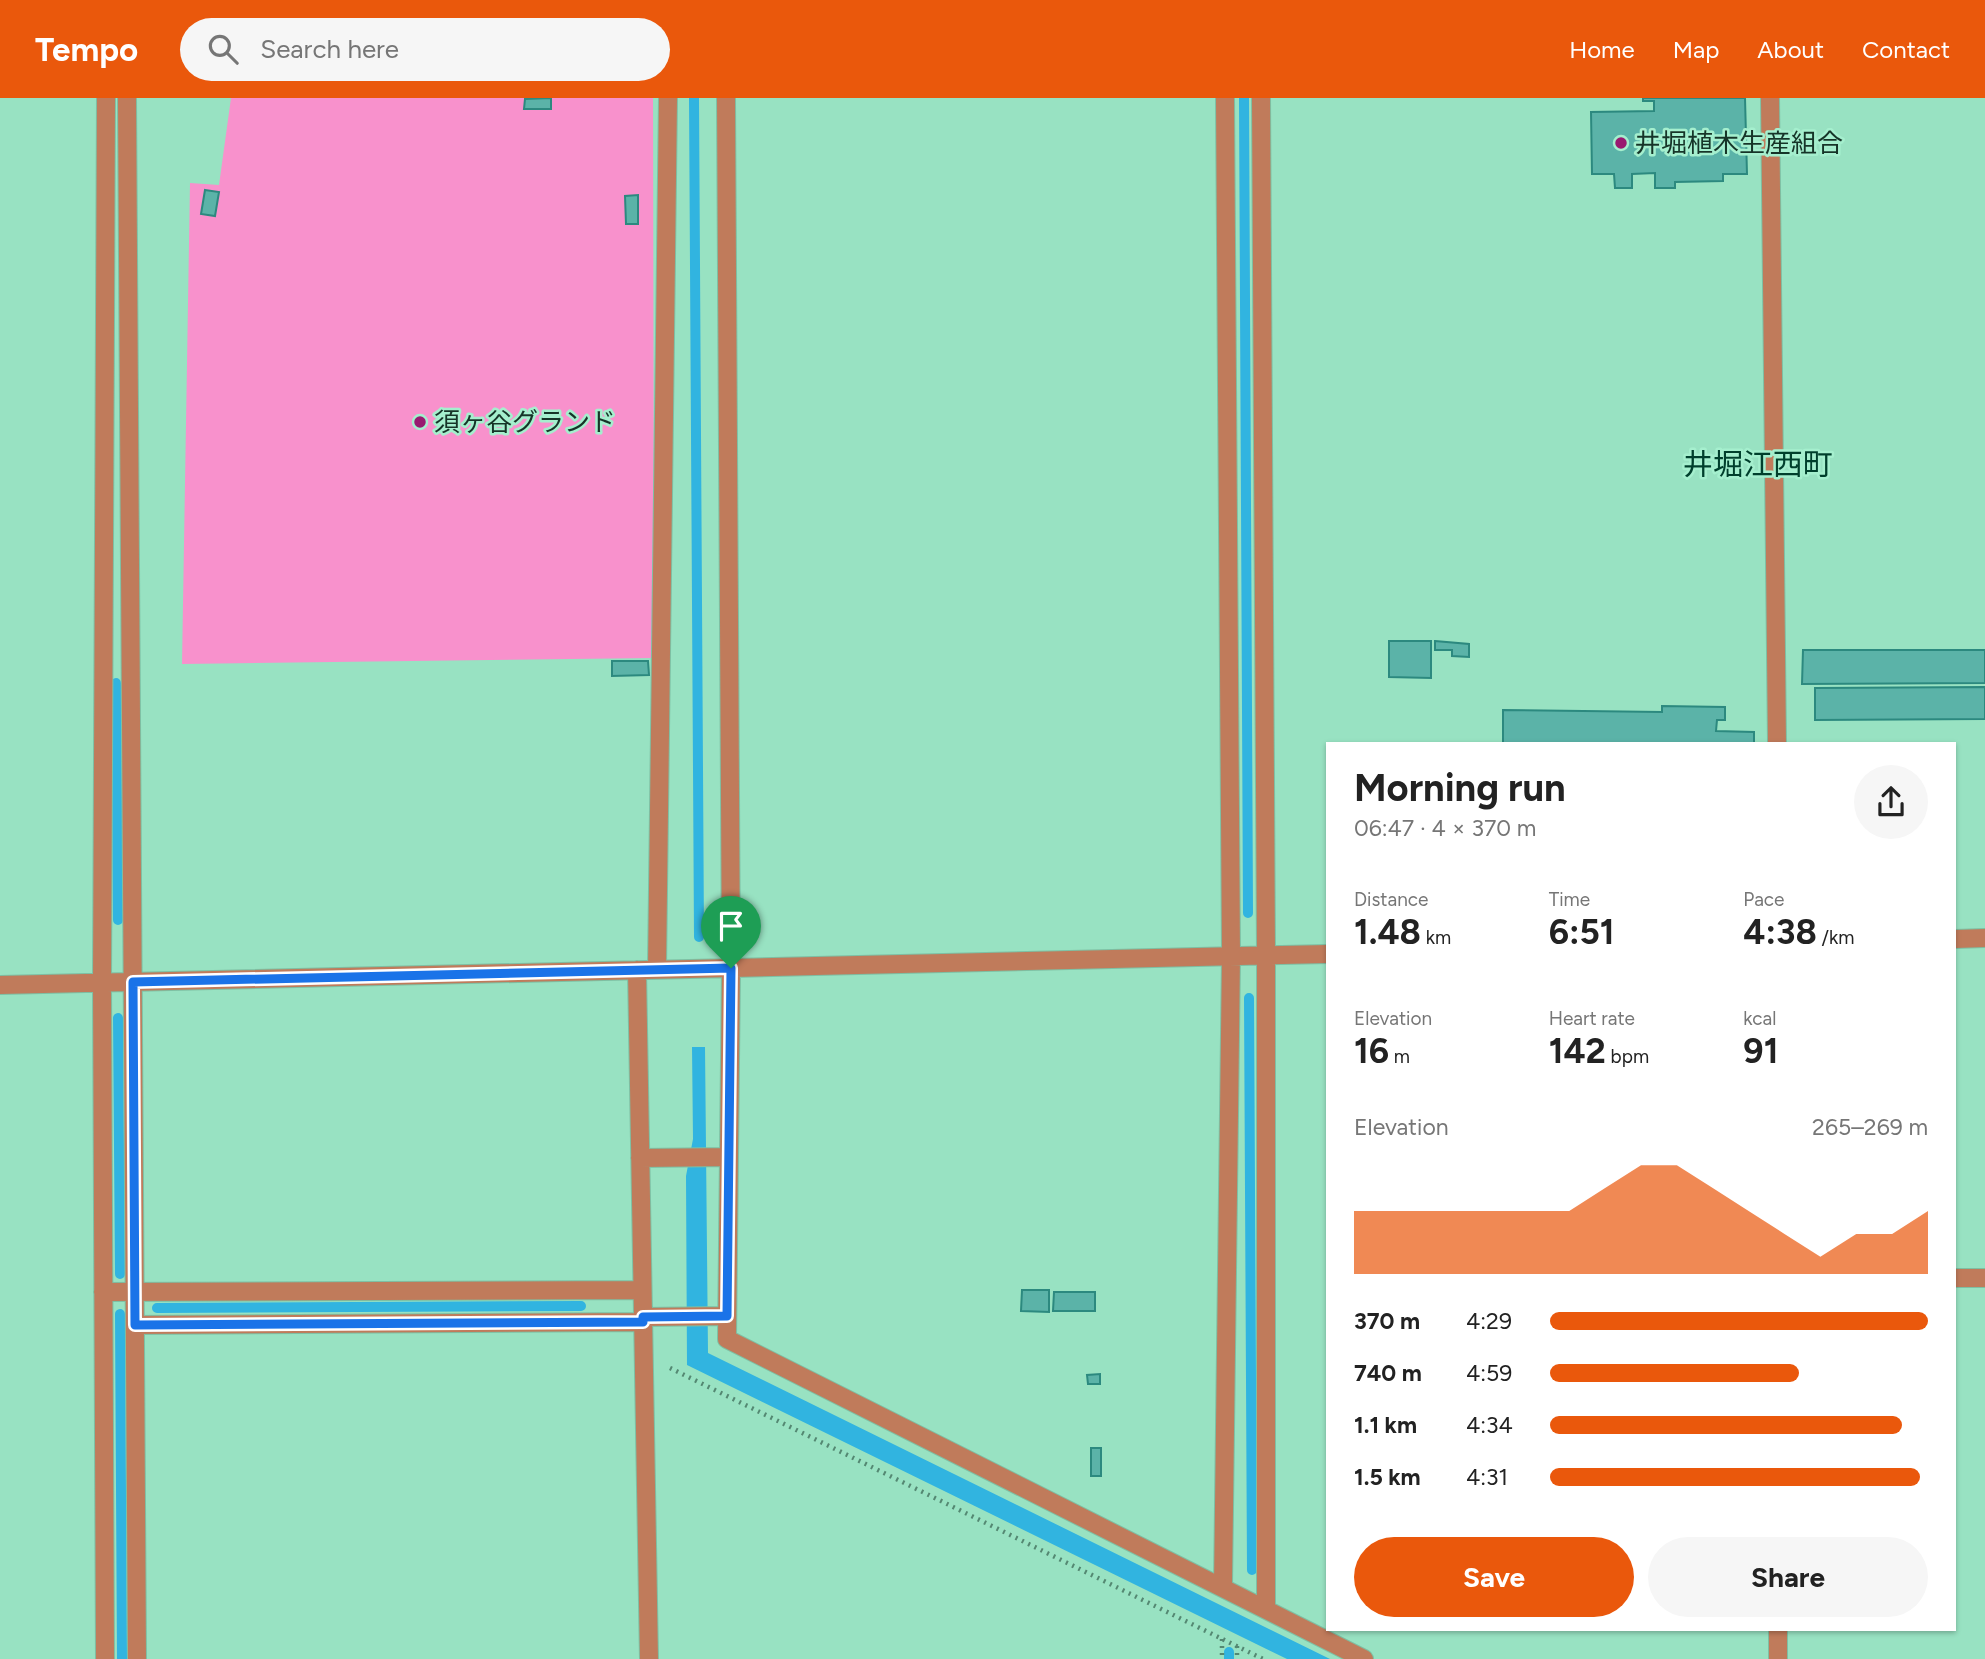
<!DOCTYPE html>
<html lang="en">
<head>
<meta charset="utf-8">
<style>
	:root { --surface:#fff; --page:#f6f6f6; --text:#222; --muted:#767676; --accent:#ea580c }
	body { margin:0; font-family:Figtree,"Noto Sans JP",sans-serif; background:var(--page); color:var(--text); height:100vh; display:flex; flex-direction:column; font-size:26px; white-space:nowrap }
	* { box-sizing:border-box; margin:0 }
	p { font-size:23px; color:var(--muted) }
	.icon { flex:none; width:38px; height:38px; fill:none; stroke:currentColor; stroke-width:2; stroke-linecap:round; stroke-linejoin:round }
	.map { position:relative; flex:1; overflow:hidden }
	.sheet { position:absolute; left:1326px; top:644px; width:630px; height:889px; display:flex; flex-direction:column; background:var(--surface); border-radius:0px; box-shadow:0 2px 5px #0004 }
	.sheet>* { flex:none }
	.pin { position:absolute; display:grid; place-items:center; width:60px; height:60px; color:#fff; margin:-72px -30px; border-radius:50% 50% 50% 0; rotate:-45deg; box-shadow:0 0 7px #0007 }
	.pin .icon { rotate:45deg }
	.round { display:grid; place-items:center; flex:none; width:74px; height:74px; border-radius:37px; background:var(--page) }
	.summary { display:flex; align-items:center; justify-content:space-between; height:119px; padding:0 28px }
	h1 { font-size:38px; font-weight:700; line-height:52px }
	.metrics { display:grid; grid-template-columns:repeat(3,1fr); gap:10px; height:119px; padding:7px 28px }
	.metrics div { display:grid; align-content:center }
	.metrics b { font-size:35px; font-weight:700 }
	.metrics small { font-size:19px; font-weight:400 }
	.metrics p { font-size:19px }
	.chart { height:196px; padding:14px 28px }
	.chart p { display:flex; justify-content:space-between }
	.chart svg { width:100%; height:126px; margin-top:7px; fill:var(--accent); opacity:.7 }
	.button { display:flex; gap:14px; margin-top:auto; padding:14px 28px }
	.button a { flex:1; height:80px; border-radius:42px; background:var(--accent); color:#fff; font-size:28px; font-weight:700; line-height:80px; text-align:center }
	.button a+a { background:var(--page); color:var(--text) }
	ul { padding:0 28px; list-style:none; font-size:23px }
	li { display:grid; grid-template-columns:112px 84px 1fr; align-items:center; height:52px }
	li i { height:18px; border-radius:9px; background:var(--accent) }
	header { display:flex; align-items:center; gap:42px; box-sizing:border-box; height:98px; padding:0 35px; background:var(--accent); color:#fff }
	header strong { font-size:33px }
	nav { display:flex; gap:38px; margin-inline-start:auto; font-size:24px }
	.search { width:490px; height:63px; background:var(--page); display:flex; align-items:center; gap:18px; box-sizing:border-box; padding:0 24px; border-radius:38px; color:var(--muted); font-size:26px }
	.map>svg:first-child { display:block }
</style>
</head>
<body>
<header>
<strong>Tempo</strong>
<div class="search"><svg class="icon" aria-label="search" viewBox="0 0 24 24"><circle cx="10" cy="10" r="6"/><path d="M15 15l6 6"/></svg>Search here</div>
<nav><a>Home</a><a>Map</a><a>About</a><a>Contact</a></nav>
</header>
<div class="map">
<svg width="1985" height="1561" viewBox="0 0 1985 1561">
	<rect width="100%" height="100%" fill="#98e2c2"/>
	<!-- green -->
	<path fill="#f891cc" d="M231,0H653L654,560L182,566L190,85L219,87Z"/>
	<!-- water -->
	<path fill="#31b4e0" d="M692,949H705L708,1255L1330,1561H1287L687,1267L686,1078L693,1041Z"/>
	<g fill="none" stroke-linecap="round" stroke-linejoin="round">
		<!-- stream -->
		<path stroke="#31b4e0" stroke-width="10" d="M694,0L699,839
			M1244,0L1248,815
			M116,585L118,822
			M1249,900L1252,1472
			M118,920L120,1176
			M157,1210L581,1208
			M120,1216L122,1561
			M1229,1554V1561"/>
	</g>
	<!-- building -->
	<path fill="#5bb3a8" stroke="#2c897f" stroke-width="2" d="M551,0V11H524L525,1Z
		M1643,0H1745L1747,76H1723V83L1675,84V90H1655V75L1632,76V90H1615L1614,76H1592L1591,14L1654,13V3H1643Z
		M205,92L219,94L215,118L201,116Z
		M638,97V126H626L625,98Z
		M1389,543H1431V580L1389,579Z
		M1435,543L1469,546V559L1452,558V552H1435Z
		M1803,552H1985V585L1802,586Z
		M612,563H648L649,577L612,578Z
		M1985,589V621L1815,622V590Z
		M1662,608L1725,609V622H1717L1716,633L1754,634V646H1503V612L1662,614Z
		M1022,1192H1049V1214L1021,1213Z
		M1054,1194H1095V1213H1053Z
		M1100,1276V1286H1088L1087,1277Z
		M1091,1350H1101V1378H1091Z"/>
	<g fill="none" stroke-linecap="round" stroke-linejoin="round">
		<defs>
			<path id="minor" d="M127,0L137,1561
				M726,0L731,870L727,1241L1364,1561
				M1261,0L1266,857V1511
				M1770,0L1777,646
				M1955,841L1985,840
				M657,871L668,0
				M637,872L649,1561
				M0,887L1328,856
				M640,1060L729,1059
				M1955,1180H1985
				M103,1194L642,1192
				M643,1219L727,1218
				M135,1227L643,1224
				M1223,1488L1231,858L1225,0
				M105,1561L102,885L106,0
				M1778,1561V1531"/>
		</defs>
		<!-- minor casing -->
		<use href="#minor" stroke="#7ebfa3" stroke-width="20"/>
		<!-- path -->
		<path stroke="#548872" stroke-width="4.5" stroke-dasharray="2 5" stroke-linecap="butt" d="M670,1270L1263,1561
			M1222,1541V1561
			M1237,1548V1561"/>
		<!-- minor -->
		<use href="#minor" stroke="#c07b5b" stroke-width="18"/>
	</g>
	<g fill="none" stroke-linecap="round" stroke-linejoin="round">
		<defs>
			<path id="route" d="M731,870L727,1218L643,1219V1224L135,1227L133,884Z"/>
		</defs>
		<!-- route casing -->
		<use href="#route" stroke="#fff" stroke-width="14"/>
		<!-- route -->
		<use href="#route" stroke="#1a73e8" stroke-width="9"/>
	</g>
	<!-- markers -->
	<g fill="#991970" stroke="#a5efce" stroke-width="2.5">
		<circle cx="1621" cy="45" r="7"/>
		<circle cx="420" cy="324" r="7"/>
	</g>
	<g text-anchor="middle" stroke-width="5" stroke-linejoin="round" paint-order="stroke">
		<!-- poi labels -->
		<g font-size="26" fill="#163428" stroke="#a5efce" text-anchor="start">
			<text x="1635" y="54">井堀植木生産組合</text>
			<text x="434" y="333">須ヶ谷グランド</text>
		</g>
		<!-- quarter labels -->
		<g font-size="30" fill="#003f2c" stroke="#a5efce">
			<text x="1758" y="377">井堀江西町</text>
		</g>
	</g>
</svg>
<div class="pin" style="left:731px;top:870px;background:#1e9e55"><svg class="icon" aria-label="arrive" viewBox="0 0 24 24"><path d="M6 21V4h12l-3 4 3 4H6"/></svg></div>
<section class="sheet">
<div class="summary"><div><h1>Morning run</h1><p>06:47 · 4 × 370 m</p></div><a class="round"><svg class="icon" aria-label="share" viewBox="0 0 24 24"><path d="M12 15V3M7 8l5-5 5 5M5 13v7h14v-7"/></svg></a></div>
<div class="metrics">
<div><p>Distance</p><b>1.48<small> km</small></b></div>
<div><p>Time</p><b>6:51</b></div>
<div><p>Pace</p><b>4:38<small> /km</small></b></div>
</div>
<div class="metrics">
<div><p>Elevation</p><b>16<small> m</small></b></div>
<div><p>Heart rate</p><b>142<small> bpm</small></b></div>
<div><p>kcal</p><b>91</b></div>
</div>
<div class="chart"><p><span>Elevation</span>265–269 m</p>
<svg viewBox="0 0 160 44" preserveAspectRatio="none"><path d="M0 44V22L10 22L20 22L30 22L40 22L50 22L60 22L70 14L80 6L90 6L100 14L110 22L120 30L130 38L140 30L150 30L160 22V44z"/></svg>
</div>
<ul>
<li><b>370 m</b>4:29<i style="width:100%"></i></li>
<li><b>740 m</b>4:59<i style="width:66%"></i></li>
<li><b>1.1 km</b>4:34<i style="width:93%"></i></li>
<li><b>1.5 km</b>4:31<i style="width:98%"></i></li>
</ul>
<div class="button"><a>Save</a><a>Share</a></div>
</section>
</div>
</body>
</html>
